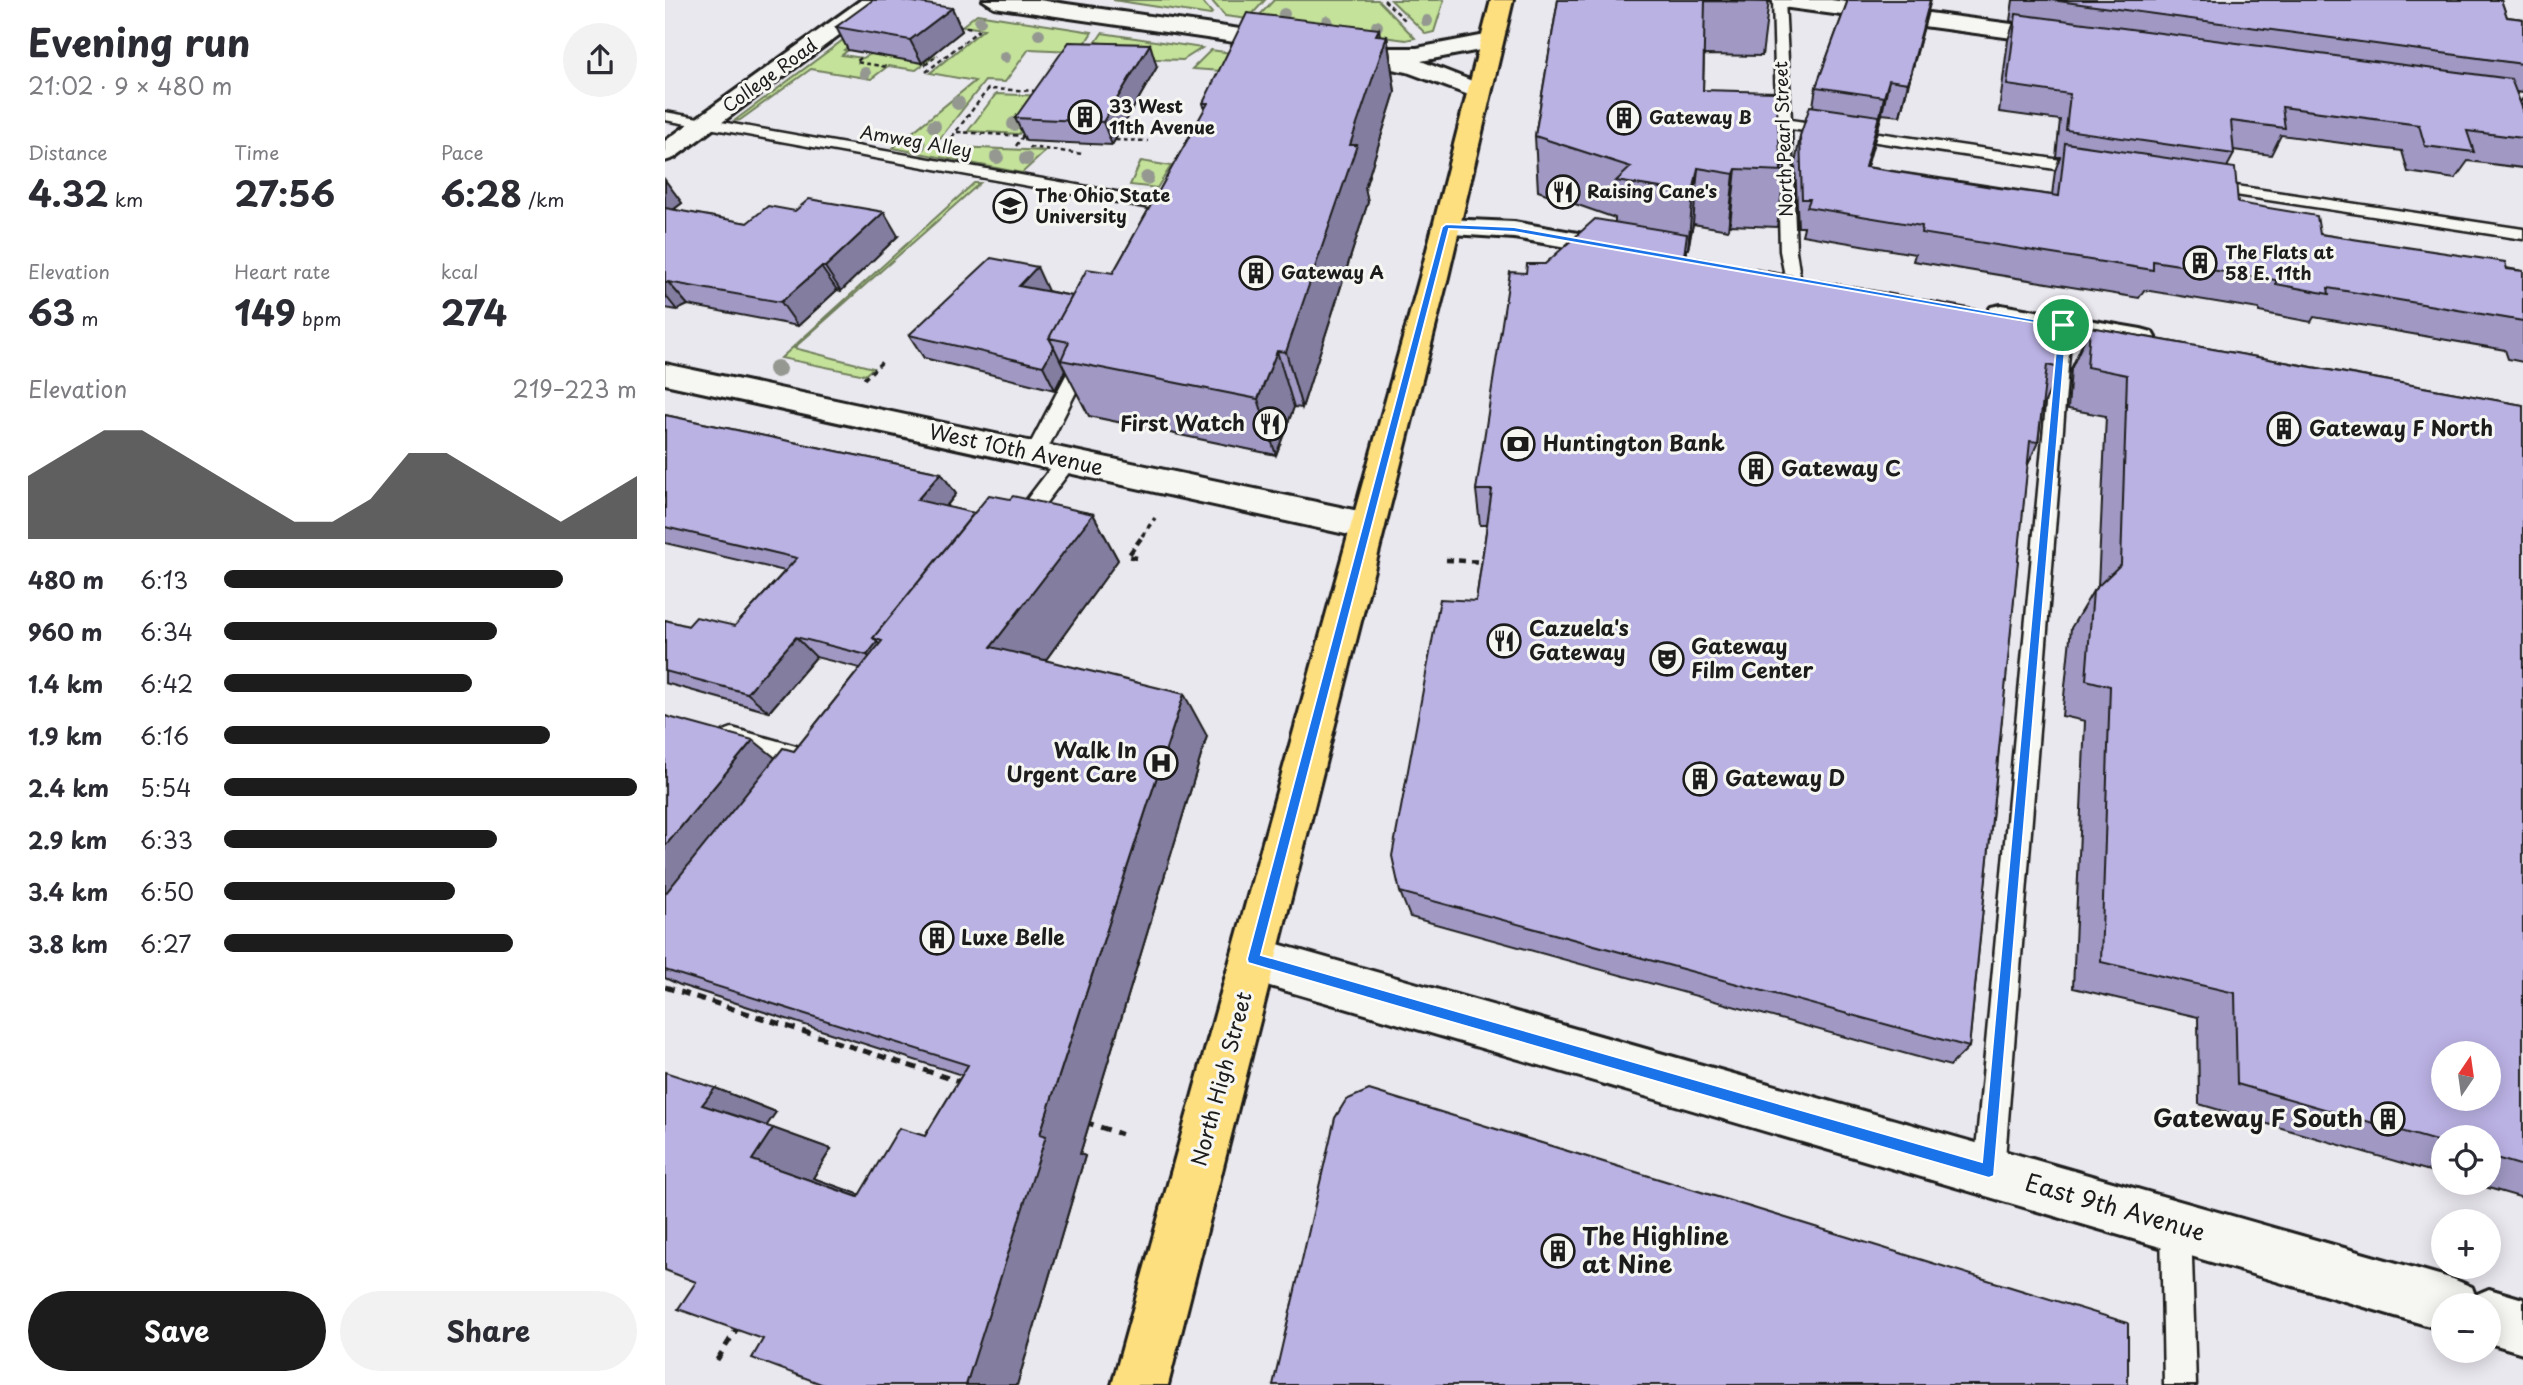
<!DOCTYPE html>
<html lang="en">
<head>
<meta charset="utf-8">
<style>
	:root { --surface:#fff; --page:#f2f2f3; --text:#2b2b33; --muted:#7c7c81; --accent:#1c1c1c }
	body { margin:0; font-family:"Playpen Sans",sans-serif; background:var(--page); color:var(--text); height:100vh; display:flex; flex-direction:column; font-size:26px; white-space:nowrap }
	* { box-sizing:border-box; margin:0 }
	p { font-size:23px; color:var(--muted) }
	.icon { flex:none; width:38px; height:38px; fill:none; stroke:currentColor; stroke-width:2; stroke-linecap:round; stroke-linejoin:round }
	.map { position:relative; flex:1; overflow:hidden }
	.side { display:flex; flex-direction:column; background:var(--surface); width:665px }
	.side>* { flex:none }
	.needle { width:46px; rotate:13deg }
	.fabs { position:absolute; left:1766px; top:1041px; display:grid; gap:14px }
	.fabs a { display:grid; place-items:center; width:70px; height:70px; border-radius:50%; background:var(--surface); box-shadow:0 4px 18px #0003; font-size:35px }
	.pin { position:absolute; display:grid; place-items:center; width:60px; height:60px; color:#fff; margin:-30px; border:4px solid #fff; border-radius:50%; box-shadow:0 2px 7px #0007 }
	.round { display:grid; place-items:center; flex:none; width:74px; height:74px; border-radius:37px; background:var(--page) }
	.head { display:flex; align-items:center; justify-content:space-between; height:119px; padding:0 28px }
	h1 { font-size:38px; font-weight:700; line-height:52px }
	.metrics { display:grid; grid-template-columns:repeat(3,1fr); gap:10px; height:119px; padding:7px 28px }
	.metrics div { display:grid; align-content:center }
	.metrics b { font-size:35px; font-weight:700 }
	.metrics small { font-size:19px; font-weight:400 }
	.metrics p { font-size:19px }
	.chart { height:196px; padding:14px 28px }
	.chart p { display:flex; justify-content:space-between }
	.chart svg { width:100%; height:126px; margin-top:7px; fill:var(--accent); opacity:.7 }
	.button { display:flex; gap:14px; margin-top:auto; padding:14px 28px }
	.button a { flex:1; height:80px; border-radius:42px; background:var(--accent); color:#fff; font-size:28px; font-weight:700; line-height:80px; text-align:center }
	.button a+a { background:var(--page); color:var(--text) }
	ul { padding:0 28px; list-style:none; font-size:23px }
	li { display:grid; grid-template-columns:112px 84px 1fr; align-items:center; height:52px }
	li i { height:18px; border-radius:9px; background:var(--accent) }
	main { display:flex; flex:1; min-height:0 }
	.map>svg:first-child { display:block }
</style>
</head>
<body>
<main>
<section class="side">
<div class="head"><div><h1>Evening run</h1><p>21:02 · 9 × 480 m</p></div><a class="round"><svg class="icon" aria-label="share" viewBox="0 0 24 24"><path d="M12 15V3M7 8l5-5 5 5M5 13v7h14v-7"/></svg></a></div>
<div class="metrics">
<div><p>Distance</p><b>4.32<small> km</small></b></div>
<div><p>Time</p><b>27:56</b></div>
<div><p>Pace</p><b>6:28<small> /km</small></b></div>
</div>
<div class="metrics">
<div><p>Elevation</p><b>63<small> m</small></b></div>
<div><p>Heart rate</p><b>149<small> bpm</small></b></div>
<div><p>kcal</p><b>274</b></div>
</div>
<div class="chart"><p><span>Elevation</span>219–223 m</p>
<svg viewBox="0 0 160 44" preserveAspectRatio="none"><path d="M0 44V22L10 14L20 6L30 6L40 14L50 22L60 30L70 38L80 38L90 30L100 14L110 14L120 22L130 30L140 38L150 30L160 22V44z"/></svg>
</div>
<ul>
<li><b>480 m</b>6:13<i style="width:82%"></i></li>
<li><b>960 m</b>6:34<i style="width:66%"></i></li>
<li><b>1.4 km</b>6:42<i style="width:60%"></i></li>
<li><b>1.9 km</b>6:16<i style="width:79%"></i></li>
<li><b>2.4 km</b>5:54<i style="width:100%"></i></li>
<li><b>2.9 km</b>6:33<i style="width:66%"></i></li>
<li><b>3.4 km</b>6:50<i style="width:56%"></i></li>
<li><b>3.8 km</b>6:27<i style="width:70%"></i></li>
</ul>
<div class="button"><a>Save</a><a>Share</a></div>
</section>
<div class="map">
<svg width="1858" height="1385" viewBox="0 0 1858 1385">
	<rect width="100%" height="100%" fill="#eae8ef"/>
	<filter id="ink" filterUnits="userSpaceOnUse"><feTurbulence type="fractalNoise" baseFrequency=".0143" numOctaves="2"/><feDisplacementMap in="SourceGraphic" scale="14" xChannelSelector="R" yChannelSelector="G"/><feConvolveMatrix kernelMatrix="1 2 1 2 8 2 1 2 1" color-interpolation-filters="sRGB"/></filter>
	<g filter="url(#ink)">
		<!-- green -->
		<path fill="#c4e29a" stroke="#707f5b" stroke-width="2" d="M448,0H536L547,13L545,15Z
			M546,0H600L583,19L560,16Z
			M609,0H713L750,38L741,40L590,20Z
			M726,0H779L769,32L761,34Z
			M217,11L222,18L179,50L182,51L177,55L198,58L220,47L257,63L271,55L251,70L223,66L206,79L146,69L75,120L69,121Z
			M312,14L427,32L413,55L408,51L364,49L340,82L320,81L269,146L381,151L357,173L228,148L310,81L265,73L319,29L297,26Z
			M437,33L537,48L518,60L439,57L443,44L431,42Z
			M546,50L566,53L557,71L527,69Z
			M331,94L380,96L354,134L303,131Z
			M476,161L506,166L492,188L465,185Z
			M309,183H315L129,348L208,368L200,375L116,358Z"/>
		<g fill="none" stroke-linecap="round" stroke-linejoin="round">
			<defs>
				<path id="lane" d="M1108,0H1120L1126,120L1423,164L1431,169L1423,174L1126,129L1131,251L1135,277L1127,282L1121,281L1115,251Z
					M0,112L496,200L504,205L496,210L0,120Z
					M1544,182L1858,229V239L1538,190L1536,187Z
					M1396,335L1405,341L1339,1171L1334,1181L1324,1186L1314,1181L1309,1171L1387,341Z
					M421,348L430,354L380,454L377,459H363L360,454L412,354Z
					M402,454L412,461L409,466L360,530H346L343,525L346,520L395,456Z
					M67,728L145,750L153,753L157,760L153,767L145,770L59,745L55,738L59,731Z
					M1511,1211L1522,1215L1526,1226L1531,1385H1499L1496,1226L1500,1215Z"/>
				<path id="street" d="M196,0H221L9,158L0,161V141Z
					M318,0H374L651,40L717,53L721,48H752L826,34L837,41L826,48L756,61L820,86L824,91L820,96L812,98L742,72L651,54L329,7Z
					M1106,0H1166L1399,31L1410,38L1399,45L1117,7Z
					M0,364L703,513L715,517L720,526L715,535L703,539L0,384Z
					M588,937L1788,1279L1807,1287L1810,1295L1824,1289L1858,1299V1353L1824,1343V1306H1778V1330L588,981L572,974L566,959L572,944Z"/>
				<path id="secondary" d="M781,219L849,222L959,241L969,243L973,249L969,255L959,257L849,238L771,233L767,227L771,221Z
					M1336,305L1476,329L1487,332L1491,339L1487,346L1476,349L1326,321L1321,314L1326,307Z"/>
				<path id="primary" d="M826,0H848L783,277L503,1385H447L755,277Z"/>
			</defs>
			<!-- lane casing -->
			<use href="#lane" stroke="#1c1c1c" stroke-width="5"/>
			<!-- street casing -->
			<use href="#street" stroke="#1c1c1c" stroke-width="6"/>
			<!-- secondary casing -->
			<use href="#secondary" stroke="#1c1c1c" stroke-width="6"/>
			<!-- primary casing -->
			<use href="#primary" stroke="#1c1c1c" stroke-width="6"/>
			<!-- path-far3 -->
			<path stroke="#1c1c1c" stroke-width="2.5" stroke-dasharray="4.5 3.5" stroke-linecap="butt" d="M719,0L741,21
				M293,26L309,28
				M196,58L191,62L222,67
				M260,65L273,55
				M261,72L314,30
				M292,132L359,136
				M287,137L323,89L373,91
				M450,140L483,141
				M351,146L360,133
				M364,147L418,154"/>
			<!-- path-far2 -->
			<path stroke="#1c1c1c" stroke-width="3.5" stroke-dasharray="5 4.5" stroke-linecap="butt" d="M199,379L219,360
				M477,536L490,518"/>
			<!-- path-far1 -->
			<path stroke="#1c1c1c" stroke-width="4.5" stroke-dasharray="7 5" stroke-linecap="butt" d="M472,558L463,556L479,534
				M781,560L822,562"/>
			<!-- path -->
			<path stroke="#1c1c1c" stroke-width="5" stroke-dasharray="9 7" stroke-linecap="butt" d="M0,987L299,1083
				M420,1122L456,1134
				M52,1360L73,1327"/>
			<!-- lane -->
			<use href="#lane" fill="#f6f6f2" fill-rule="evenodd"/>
			<!-- street -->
			<use href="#street" fill="#f6f6f2" fill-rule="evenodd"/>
			<!-- secondary -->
			<use href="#secondary" fill="#f6f6f2" fill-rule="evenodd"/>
			<!-- primary -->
			<use href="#primary" fill="#fedf80" fill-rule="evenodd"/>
		</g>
		<!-- trees -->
		<g fill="#949890">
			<circle cx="619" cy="14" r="6"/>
			<circle cx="315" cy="21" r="6"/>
			<circle cx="662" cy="21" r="6"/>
			<circle cx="762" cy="21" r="6"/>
			<circle cx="712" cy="26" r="6"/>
			<circle cx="374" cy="34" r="6"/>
			<circle cx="340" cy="57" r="6"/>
			<circle cx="200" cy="73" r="6"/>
			<circle cx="293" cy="103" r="7"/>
			<circle cx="349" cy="124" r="7"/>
			<circle cx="269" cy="126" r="7"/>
			<circle cx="254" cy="145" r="7"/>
			<circle cx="298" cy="154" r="7"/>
			<circle cx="332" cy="157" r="7"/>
			<circle cx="361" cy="159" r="7"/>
			<circle cx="482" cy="178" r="7"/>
			<circle cx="112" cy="369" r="9"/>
		</g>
		<!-- wall -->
		<path fill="#a199c4" stroke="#1c1c1c" stroke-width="2" d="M893,0H1104L1097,56L1039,55L1038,90L1116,170L1120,171L1112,227L1065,225L1063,230L1028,224L1023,249H1021V256L1386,326L1395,368L1379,404H1378L1373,442L1362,467L1304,1047L1285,1066L745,917L735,892L811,601L822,525H815L811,490L861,273L880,264L950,222V218L873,191L870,136Z
			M1183,0H1266L1235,116L1217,114L1202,167L1387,195L1390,171L1395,157H1391L1395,120L1334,112L1343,40L1349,22L1345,21L1348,0H1836L1842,17L1858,19V93L1851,92L1855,102L1858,98V168L1803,161L1790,179L1743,172L1737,151L1616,135L1606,155L1568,150L1569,154L1562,167L1573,203L1655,234L1858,271V362L1843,359L1840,350L1649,317L1646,322L1594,312V309L1479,290L1474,298L1248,261L1250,254L1137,235L1139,227H1133L1130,164L1135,136L1148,106L1151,87Z
			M287,8L297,31L257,63L183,50L171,27Z
			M722,36L730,92L700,188L703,202L637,408L629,407L611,455L424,416L400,370L390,390L259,358L244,335L383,291L407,296L448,273L540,110L538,103Z
			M492,67L447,145L361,141L350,118Z
			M0,180L17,203L8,210L82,223L233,236L176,291L172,290L133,326L23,305L12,310L0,308Z
			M1425,327L1858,405V1198L1806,1183H1824V1138H1778V1175L1534,1104L1533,1017L1408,988L1420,721L1397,716L1406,628L1428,591L1433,586L1441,416L1403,409L1406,369Z
			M0,415L276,473L291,494L281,507L309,513L345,499L428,514L453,560L380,661L542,736L415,1154L420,1156L352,1385H159L98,1339L31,1282L50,1088L111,1112L101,1126L166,1149L148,1178L194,1195L260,1136L297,1075L15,985L0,978V716L110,758L129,751L195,668L151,657L104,712L0,683V620L23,626H70L120,571L0,543Z"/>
		<!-- shaded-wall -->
		<path fill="#837da0" stroke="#1c1c1c" stroke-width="2" d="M1265,0L1258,29L1235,116L1243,83Z
			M287,8L297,31L257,63L245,40Z
			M714,29L717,50L722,36L730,92L700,188L703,202L637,408L621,352L685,145L711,35Z
			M485,44L492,67L447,145L438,122Z
			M1224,80L1217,114L1212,130L1219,97Z
			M1214,116L1208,144L1194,195L1200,167Z
			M1033,168L1028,224L1023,249L1028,193Z
			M1071,169L1065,225L1063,230L1069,174Z
			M0,180L17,203L0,216Z
			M219,212L233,236L176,291L160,267Z
			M156,267L172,290L133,326L116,302Z
			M372,267L383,291L366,309L354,286Z
			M3,282L23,305L12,310L0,295V283Z
			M389,347L400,370L390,390L378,366Z
			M612,351L629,407L611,455L593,399Z
			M276,473L291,494L268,522L252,500Z
			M428,514L453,560L359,690L326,647Z
			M131,637L151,657L104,712L82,693Z
			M212,642L230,662L220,674L202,655Z
			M519,694L542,736L415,1154L420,1156L352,1385H301L375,1134Z
			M88,740L138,780L0,955V846Z
			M50,1088L111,1112L100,1128L37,1105Z
			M108,1128L166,1149L148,1178L247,1213L193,1197L87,1160Z"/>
		<!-- building -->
		<path fill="#bbb2e4" stroke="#1c1c1c" stroke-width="2" fill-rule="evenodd" d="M208,0H236L287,8L245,40L171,27Z
			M893,0H1104V2L1040,1L1038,90L1111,92L1116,170L1120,160V171L1071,169L1069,174L1033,168L1028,193L951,181L966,167L870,136Z
			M1183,0H1265L1243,83L1224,80L1219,97L1151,87Z
			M1386,0H1836L1842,17L1858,19V64Z
			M582,13L714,29L711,35L722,36L685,145H692L621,352L612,351L593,399L396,360L404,342L384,338L422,269L448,273L543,103H538Z
			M1351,14L1846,79L1858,110V138L1802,131L1809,152L1760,146L1754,125L1617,107L1620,128L1566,121L1569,154L1401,130L1405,94L1342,85Z
			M404,42L485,44L438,122L350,118Z
			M1145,106L1214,116L1200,167L1327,187L1394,196L1400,143L1570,168L1573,203L1652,216L1655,234L1840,262L1842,269L1858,271V321L1663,288L1664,294L1611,284V280L1488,261V270L1256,233L1257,226L1142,207L1145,199H1137L1135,136Z
			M144,199L219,212L160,267H156L116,302L3,282L0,283V208L82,223L103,206L130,211Z
			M930,219L1022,234L1019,256L1387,323L1386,326L1398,328L1395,368L1382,365L1373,442L1365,441L1304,1047L735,892L727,856L775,599L811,601L827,490H811L845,272L861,273L862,264H880Z
			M326,258L372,267L354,286L407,296L384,338L389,347L378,366L244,335Z
			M1425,327L1858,405V1166L1824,1156V1138H1778V1143L1572,1084L1570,993L1436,962L1445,686L1421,680L1428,591L1456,564L1462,375L1422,367ZM1778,1054H1824V1099H1778Z
			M0,415L276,473L252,500L309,513L208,638L212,642L202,655L131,637L82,693L0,671V620L23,626L31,617L70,626L132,558L0,527Z
			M324,495L345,499L348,496L428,514L326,647L519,694L375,1134L381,1136L301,1385H159L87,1358L98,1339L13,1309L31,1282L0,1270V1072L50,1088L37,1105L108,1128L87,1160L193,1197L234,1128L260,1136L303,1065L0,970V894L118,748L129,751L217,641L208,638Z
			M0,716L88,740L0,846Z
			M704,1090L1463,1323V1385H608L670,1118L681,1100Z"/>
	</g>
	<!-- route -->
	<path fill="#1a73e8" stroke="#fff" stroke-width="2" fill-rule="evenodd" d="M781,224L849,227L1402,325L1329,1176L1324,1178L583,963L582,959L777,227ZM784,229L849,232L1393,327L1317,1162L596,955Z"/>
	<!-- icons -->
	<defs>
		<symbol id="building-ring" viewBox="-11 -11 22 22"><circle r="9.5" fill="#f6f6f2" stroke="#1c1c1c" stroke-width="1.5"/><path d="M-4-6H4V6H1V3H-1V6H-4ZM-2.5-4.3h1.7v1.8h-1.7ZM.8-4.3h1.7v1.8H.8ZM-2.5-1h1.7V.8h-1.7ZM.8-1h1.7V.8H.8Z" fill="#1c1c1c"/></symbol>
		<symbol id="restaurant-ring" viewBox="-11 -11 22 22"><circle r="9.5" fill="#f6f6f2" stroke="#1c1c1c" stroke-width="1.5"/><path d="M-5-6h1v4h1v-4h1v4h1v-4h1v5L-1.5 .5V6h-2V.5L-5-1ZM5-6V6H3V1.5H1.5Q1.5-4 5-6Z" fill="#1c1c1c"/></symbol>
		<symbol id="university-ring" viewBox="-11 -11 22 22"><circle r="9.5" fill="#f6f6f2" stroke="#1c1c1c" stroke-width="1.5"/><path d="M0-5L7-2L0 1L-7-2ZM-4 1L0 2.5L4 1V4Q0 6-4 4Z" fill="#1c1c1c"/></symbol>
		<symbol id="bank-ring" viewBox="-11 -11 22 22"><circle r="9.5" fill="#f6f6f2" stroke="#1c1c1c" stroke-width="1.5"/><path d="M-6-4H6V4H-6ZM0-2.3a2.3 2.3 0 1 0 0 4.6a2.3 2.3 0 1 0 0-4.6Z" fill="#1c1c1c"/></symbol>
		<symbol id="theatre-ring" viewBox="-11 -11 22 22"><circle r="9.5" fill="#f6f6f2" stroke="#1c1c1c" stroke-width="1.5"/><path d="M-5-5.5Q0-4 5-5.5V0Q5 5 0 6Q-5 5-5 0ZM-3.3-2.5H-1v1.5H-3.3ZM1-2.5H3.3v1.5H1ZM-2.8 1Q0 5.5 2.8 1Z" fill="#1c1c1c"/></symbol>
		<symbol id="hospital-ring" viewBox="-11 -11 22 22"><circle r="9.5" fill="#f6f6f2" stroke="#1c1c1c" stroke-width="1.5"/><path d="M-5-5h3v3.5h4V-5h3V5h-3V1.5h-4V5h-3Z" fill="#1c1c1c"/></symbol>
	</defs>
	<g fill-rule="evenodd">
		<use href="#building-ring" x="401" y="98" width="38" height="38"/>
		<use href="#building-ring" x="940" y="99" width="38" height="38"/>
		<use href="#restaurant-ring" x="879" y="173" width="38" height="38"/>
		<use href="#university-ring" x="326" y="187" width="38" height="38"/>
		<use href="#building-ring" x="1516" y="244" width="38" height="38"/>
		<use href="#building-ring" x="572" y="254" width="38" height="38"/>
		<use href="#restaurant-ring" x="586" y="405" width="38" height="38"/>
		<use href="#building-ring" x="1600" y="410" width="38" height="38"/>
		<use href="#bank-ring" x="834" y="425" width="38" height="38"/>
		<use href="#building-ring" x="1072" y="450" width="38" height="38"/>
		<use href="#restaurant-ring" x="820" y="622" width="38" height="38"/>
		<use href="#theatre-ring" x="983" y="640" width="38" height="38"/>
		<use href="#hospital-ring" x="477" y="744" width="38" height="38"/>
		<use href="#building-ring" x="1016" y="760" width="38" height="38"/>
		<use href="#building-ring" x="253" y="919" width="38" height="38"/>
		<use href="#building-ring" x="1704" y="1100" width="38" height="38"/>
		<use href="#building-ring" x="874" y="1232" width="38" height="38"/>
	</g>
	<g text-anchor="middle" stroke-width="6" stroke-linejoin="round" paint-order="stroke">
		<!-- far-street labels -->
		<g font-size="18" fill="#1c1c1c" stroke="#f6f6f2">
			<text transform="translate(105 76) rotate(-36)" y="6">College Road</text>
			<text transform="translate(1119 139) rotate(-92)" y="6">North Pearl Street</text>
			<text transform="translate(251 142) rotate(10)" y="6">Amweg Alley</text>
		</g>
		<!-- far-poi labels -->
		<g font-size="18" font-weight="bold" fill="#1c1c1c" stroke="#f6f6f2" text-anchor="start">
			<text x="444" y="113">33 West<tspan x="444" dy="21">11th Avenue</tspan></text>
			<text x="984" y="124">Gateway B</text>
			<text x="922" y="198">Raising Cane's</text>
			<text x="370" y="202">The Ohio State<tspan x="370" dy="21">University</tspan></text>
			<text x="1560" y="259">The Flats at<tspan x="1560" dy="21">58 E. 11th</tspan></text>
			<text x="616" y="279">Gateway A</text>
		</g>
		<!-- poi labels -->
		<g font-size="21" font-weight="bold" fill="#1c1c1c" stroke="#f6f6f2" text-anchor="start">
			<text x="580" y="431" text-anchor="end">First Watch</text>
			<text x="1644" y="436">Gateway F North</text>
			<text x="878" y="451">Huntington Bank</text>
			<text x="1116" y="476">Gateway C</text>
			<text x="864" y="636">Cazuela's<tspan x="864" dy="24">Gateway</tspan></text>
			<text x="1026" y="654">Gateway<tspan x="1026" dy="24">Film Center</tspan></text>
			<text x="472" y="758" text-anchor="end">Walk In<tspan x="472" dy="24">Urgent Care</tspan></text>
			<text x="1060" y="786">Gateway D</text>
			<text x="296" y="945">Luxe Belle</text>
		</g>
		<!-- street labels -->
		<g font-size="21" fill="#1c1c1c" stroke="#f6f6f2">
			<text transform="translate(351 450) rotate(12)" y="7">West 10th Avenue</text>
			<text transform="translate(557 1079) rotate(-75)" y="7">North High Street</text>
		</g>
		<!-- near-poi labels -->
		<g font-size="24" font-weight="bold" fill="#1c1c1c" stroke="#f6f6f2" text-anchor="end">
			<text x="1698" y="1127">Gateway F South</text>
			<text x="917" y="1245" text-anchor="start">The Highline<tspan x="917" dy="28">at Nine</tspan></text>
		</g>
		<!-- near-street labels -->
		<g font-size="24" fill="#1c1c1c" stroke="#f6f6f2">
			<text transform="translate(1450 1208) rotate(16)" y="8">East 9th Avenue</text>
		</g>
	</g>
</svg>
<div class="fabs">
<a><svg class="needle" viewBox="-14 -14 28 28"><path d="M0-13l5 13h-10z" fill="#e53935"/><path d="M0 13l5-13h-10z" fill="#7c7c81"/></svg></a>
<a><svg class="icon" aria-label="locate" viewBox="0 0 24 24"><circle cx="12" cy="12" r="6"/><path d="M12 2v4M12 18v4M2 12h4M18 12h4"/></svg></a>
<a>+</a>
<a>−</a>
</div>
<div class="pin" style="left:1398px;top:325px;background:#1e9e55"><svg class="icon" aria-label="arrive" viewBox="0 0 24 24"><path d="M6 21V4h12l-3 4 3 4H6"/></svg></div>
</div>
</main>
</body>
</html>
